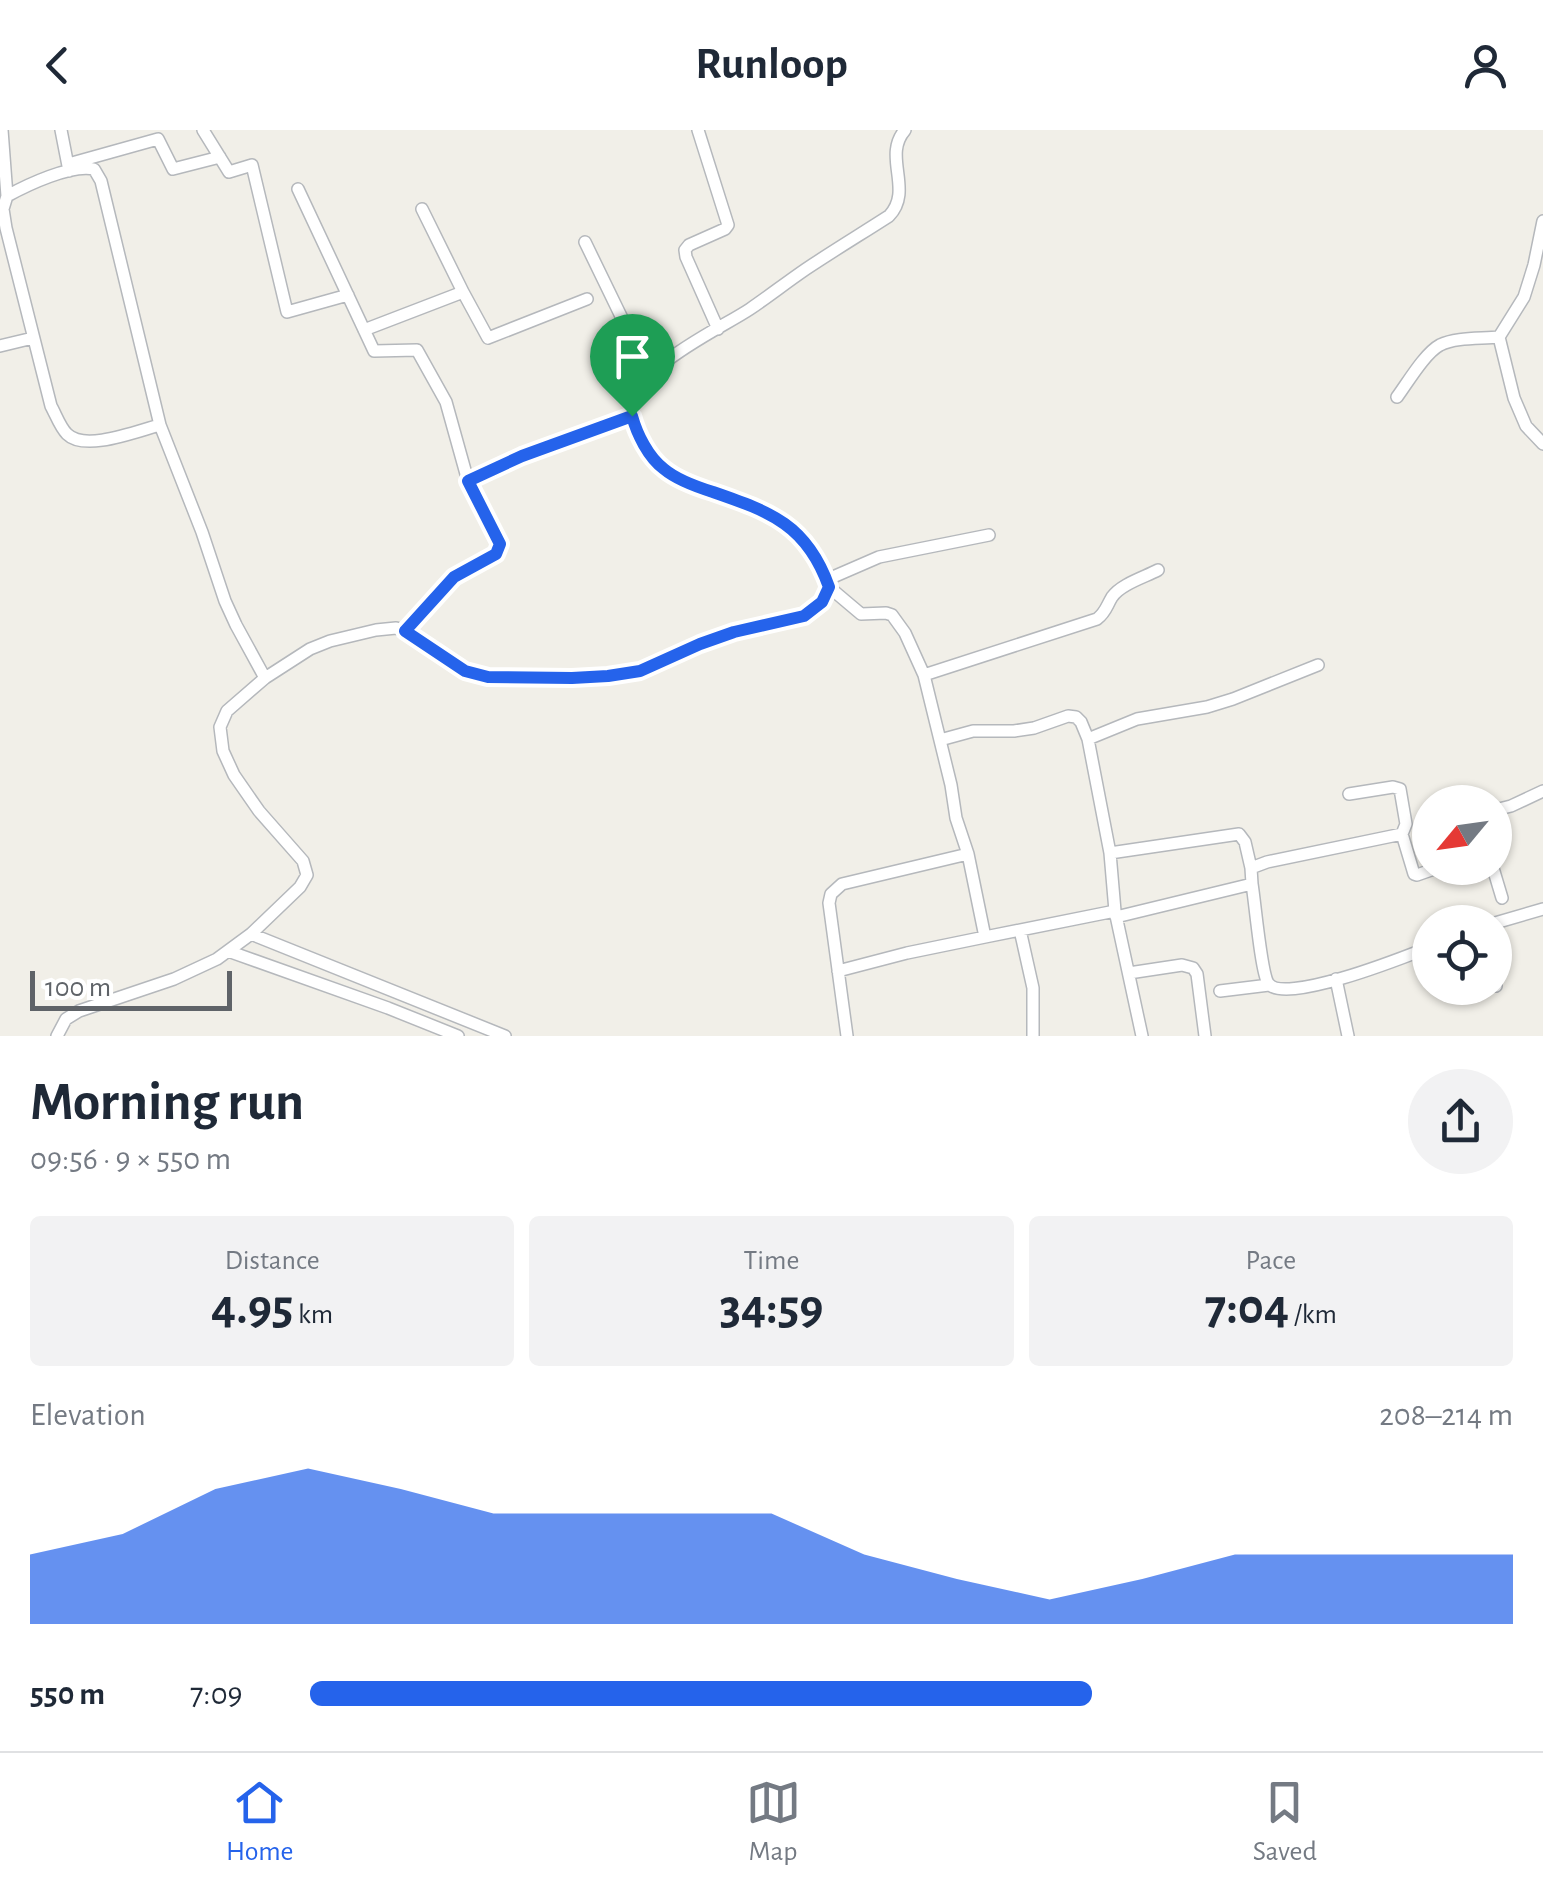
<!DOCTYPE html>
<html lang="en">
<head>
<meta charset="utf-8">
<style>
	:root { --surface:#fff; --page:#f2f2f3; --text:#1f2937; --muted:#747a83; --line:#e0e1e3; --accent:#2563eb }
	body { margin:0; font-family:"Alegreya Sans",sans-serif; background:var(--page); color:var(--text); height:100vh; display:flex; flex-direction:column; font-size:38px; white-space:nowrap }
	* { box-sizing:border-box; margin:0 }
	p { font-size:32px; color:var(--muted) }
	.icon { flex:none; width:55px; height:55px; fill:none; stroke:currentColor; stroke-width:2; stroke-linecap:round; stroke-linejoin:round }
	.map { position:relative; height:906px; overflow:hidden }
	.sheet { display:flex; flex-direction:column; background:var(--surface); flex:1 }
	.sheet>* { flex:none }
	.needle { width:65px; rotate:241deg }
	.tools { position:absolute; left:1412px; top:655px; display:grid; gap:20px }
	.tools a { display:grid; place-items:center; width:100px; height:100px; border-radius:50%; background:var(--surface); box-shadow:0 2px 8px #0004; font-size:50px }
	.scale { position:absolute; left:30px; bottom:25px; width:202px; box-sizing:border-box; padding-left:10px; border:5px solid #5f6368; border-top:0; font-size:28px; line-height:35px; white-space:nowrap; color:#5f6368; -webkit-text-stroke:8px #fff; paint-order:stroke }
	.pin { position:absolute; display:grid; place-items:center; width:85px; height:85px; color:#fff; margin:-102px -42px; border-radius:50% 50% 50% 0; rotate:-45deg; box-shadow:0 0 10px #0007 }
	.pin .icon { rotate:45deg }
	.round { display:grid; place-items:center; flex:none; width:105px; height:105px; border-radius:52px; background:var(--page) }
	.summary { display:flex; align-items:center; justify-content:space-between; height:170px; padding:0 30px }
	h1 { font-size:55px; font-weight:700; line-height:75px }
	.figures { display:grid; grid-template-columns:repeat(3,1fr); gap:15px; height:170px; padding:10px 30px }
	.figures div { display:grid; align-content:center; border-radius:10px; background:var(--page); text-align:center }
	.figures b { font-size:50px; font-weight:700 }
	.figures small { font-size:28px; font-weight:400 }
	.figures p { font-size:28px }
	.chart { height:280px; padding:20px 30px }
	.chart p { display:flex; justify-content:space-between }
	.chart svg { width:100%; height:180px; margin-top:10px; fill:var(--accent); opacity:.7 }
	ul { padding:0 30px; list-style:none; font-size:32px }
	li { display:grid; grid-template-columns:160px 120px 1fr; align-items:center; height:75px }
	li i { height:25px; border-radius:12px; background:var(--accent) }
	header { display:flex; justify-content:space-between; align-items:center; height:130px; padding:0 30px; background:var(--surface); font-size:45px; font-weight:700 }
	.menu { display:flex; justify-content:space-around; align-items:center; height:140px; border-top:2px solid var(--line); background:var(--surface); font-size:28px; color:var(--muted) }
	.menu a { display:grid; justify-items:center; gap:5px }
	.menu .active { color:var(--accent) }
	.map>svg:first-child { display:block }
</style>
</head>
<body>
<header><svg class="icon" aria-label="back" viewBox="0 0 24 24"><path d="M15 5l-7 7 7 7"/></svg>Runloop<svg class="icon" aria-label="person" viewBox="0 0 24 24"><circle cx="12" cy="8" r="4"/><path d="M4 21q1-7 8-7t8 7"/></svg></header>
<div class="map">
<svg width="1543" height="906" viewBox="0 0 1543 906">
	<rect width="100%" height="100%" fill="#f1efe8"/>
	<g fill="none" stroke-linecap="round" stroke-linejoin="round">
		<defs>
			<path id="minor" d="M2,0L7,66L3,79L6,98L51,276C56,285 60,297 67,304C85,322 137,301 160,295
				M61,0L69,41
				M203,0L229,42L252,35L287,182L348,165
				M698,0L728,95L725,99L689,115L685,120L686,127L718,199
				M72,33L158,9L173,39L220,27
				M298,59L374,221L417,220L446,272L468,351L500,414L497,424L454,447L405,501
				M7,66C27,55 71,34 94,39L101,51L160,295L202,402L225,471L236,495L265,548
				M1543,91L1534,135L1524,167L1499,207L1514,268L1526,296L1543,314
				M585,112L650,246
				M463,162L488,208L587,169
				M364,200L463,162L422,79
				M0,216L33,208
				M1397,267C1408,252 1425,223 1440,215C1456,207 1481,209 1499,207
				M468,351L522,326L632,286
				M826,450L879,427L989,405
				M829,457L861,484L886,483L892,485L905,503L924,545L951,655L956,688L968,724L985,807L1115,781L1142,906
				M924,545L1097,489C1106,482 1106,477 1112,467C1121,454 1145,447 1158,440
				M1088,609L1137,589L1207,577L1233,569L1318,535
				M940,610L973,601H1014L1034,598L1068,586L1076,587L1081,592L1088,609L1110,723L1115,781
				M1349,664L1393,657L1400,659L1406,694L1402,704
				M1495,680L1511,676L1543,661
				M1110,723L1239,704L1245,712L1251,738
				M1493,738L1502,768
				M1252,754C1255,772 1261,842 1268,853C1283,876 1407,826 1430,817
				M1116,787L1252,754L1251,738L1267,732L1402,704L1414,744L1417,745L1437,738
				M1495,793L1543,779
				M1020,800L1033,858V906
				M251,804L505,906
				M228,821L388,878L458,906
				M838,841L907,823L985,807
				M1129,843L1182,835L1193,838L1197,844L1205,906
				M1336,849L1348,906
				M1495,853L1496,856
				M1220,861L1269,855
				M57,906L66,889L79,881L174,849L217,829L251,804L300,757L307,745L303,731L259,681L234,645L223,621L220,597L227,581L265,548L310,519L330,511L376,500L396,498L411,503L465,541L487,547L572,548L608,546L640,541L700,514L734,501L804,485L822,472L829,457C803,384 760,382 697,357C670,346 655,333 641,308C637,302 633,295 632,287C626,240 717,201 750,179C769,166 787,152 806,139C833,121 861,104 889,86C914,60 882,26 905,0
				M847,906L829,773L831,764L842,754L968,724"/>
		</defs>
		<!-- minor casing -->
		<use href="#minor" stroke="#b5b8bc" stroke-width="14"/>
		<!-- minor -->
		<use href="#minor" stroke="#fff" stroke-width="11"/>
	</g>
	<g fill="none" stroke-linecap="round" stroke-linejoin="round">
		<defs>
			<path id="route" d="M632,286C637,304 648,327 664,339C677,350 697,357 713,362C771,382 807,395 829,457L822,472L804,486L734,502L700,514L640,541L608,546L572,548L488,547L465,541L405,501L454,447L496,424L500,414L468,351L522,326Z"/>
		</defs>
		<!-- route casing -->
		<use href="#route" stroke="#fff" stroke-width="20"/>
		<!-- route -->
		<use href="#route" stroke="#2563eb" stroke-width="12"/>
	</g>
</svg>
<div class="tools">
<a><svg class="needle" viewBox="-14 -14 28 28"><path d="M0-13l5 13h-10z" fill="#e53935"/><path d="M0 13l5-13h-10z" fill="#747a83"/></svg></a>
<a><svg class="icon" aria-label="locate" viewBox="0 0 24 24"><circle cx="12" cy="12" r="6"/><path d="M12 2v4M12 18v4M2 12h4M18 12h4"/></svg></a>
</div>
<div class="scale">100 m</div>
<div class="pin" style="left:632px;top:286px;background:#1e9e55"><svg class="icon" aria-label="arrive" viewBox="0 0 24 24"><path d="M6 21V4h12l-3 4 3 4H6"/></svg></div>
</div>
<section class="sheet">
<div class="summary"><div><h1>Morning run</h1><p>09:56 · 9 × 550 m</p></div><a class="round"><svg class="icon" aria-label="share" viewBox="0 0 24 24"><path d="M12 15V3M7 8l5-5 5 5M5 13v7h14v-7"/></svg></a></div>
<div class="figures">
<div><p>Distance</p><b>4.95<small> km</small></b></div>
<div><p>Time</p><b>34:59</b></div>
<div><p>Pace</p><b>7:04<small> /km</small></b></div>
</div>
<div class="chart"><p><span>Elevation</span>208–214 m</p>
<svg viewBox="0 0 160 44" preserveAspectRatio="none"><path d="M0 44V27L10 22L20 11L30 6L40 11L50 17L60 17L70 17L80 17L90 27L100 33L110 38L120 33L130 27L140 27L150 27L160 27V44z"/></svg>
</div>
<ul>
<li><b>550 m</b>7:09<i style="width:65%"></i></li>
</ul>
</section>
<nav class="menu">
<a class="active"><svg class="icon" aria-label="home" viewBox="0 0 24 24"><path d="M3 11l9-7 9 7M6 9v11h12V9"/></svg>Home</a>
<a><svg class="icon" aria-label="map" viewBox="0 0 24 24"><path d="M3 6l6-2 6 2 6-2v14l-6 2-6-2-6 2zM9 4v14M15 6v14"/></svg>Map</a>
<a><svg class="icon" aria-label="saved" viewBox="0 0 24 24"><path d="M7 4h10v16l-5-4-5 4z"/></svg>Saved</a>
</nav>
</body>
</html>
